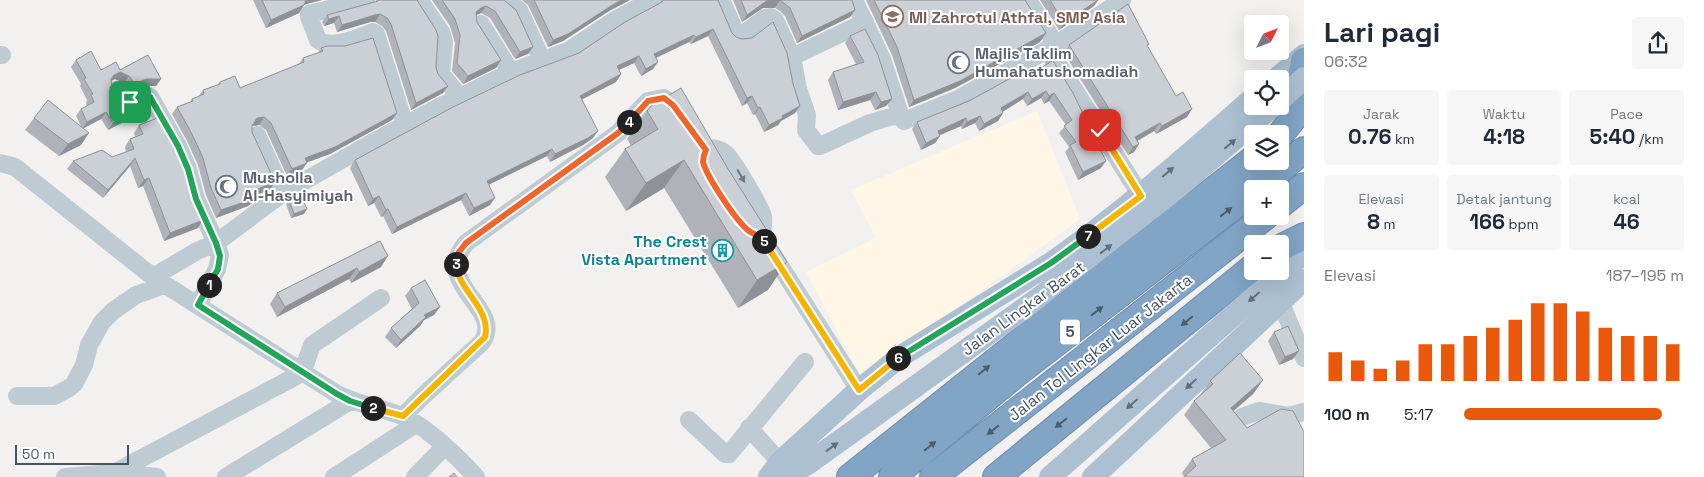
<!DOCTYPE html>
<html lang="id">
<head>
<meta charset="utf-8">
<style>
	:root { --surface:#fff; --page:#f6f6f7; --text:#1f2937; --muted:#747a83; --accent:#ea580c }
	body { margin:0; font-family:"Space Grotesk",sans-serif; background:var(--page); color:var(--text); height:100vh; display:flex; flex-direction:column; font-size:19px; white-space:nowrap }
	* { box-sizing:border-box; margin:0 }
	p { font-size:16px; color:var(--muted) }
	.icon { flex:none; width:28px; height:28px; fill:none; stroke:currentColor; stroke-width:2; stroke-linecap:round; stroke-linejoin:round }
	.map { position:relative; flex:1; overflow:hidden }
	.sheet { display:flex; flex-direction:column; background:var(--surface); width:400px }
	.sheet>* { flex:none }
	.needle { width:32px; rotate:48deg }
	.tools { position:absolute; left:1244px; top:15px; display:grid; gap:10px }
	.tools a { display:grid; place-items:center; width:45px; height:45px; border-radius:5px; background:var(--surface); box-shadow:0 5px 20px #0002; font-size:25px }
	.scale { position:absolute; left:15px; bottom:12px; width:114px; box-sizing:border-box; padding-left:5px; border:2px solid #455460; border-top:0; font-size:14px; line-height:18px; white-space:nowrap; color:#455460; -webkit-text-stroke:4px #fff; paint-order:stroke }
	.pin { position:absolute; display:grid; place-items:center; width:42px; height:42px; color:#fff; margin:-21px; border-radius:10px; box-shadow:0 2px 8px #0006 }
	.km { position:absolute; width:25px; height:25px; margin:-12px; border-radius:50%; background:#222; color:#fff; font-size:14px; line-height:25px; text-align:center }
	.round { display:grid; place-items:center; flex:none; width:52px; height:52px; border-radius:5px; background:var(--page) }
	.head { display:flex; align-items:center; justify-content:space-between; height:85px; padding:0 20px }
	h1 { font-size:28px; font-weight:800; line-height:38px }
	.stats { display:grid; grid-template-columns:repeat(3,1fr); gap:8px; height:85px; padding:5px 20px }
	.stats div { display:grid; align-content:center; border-radius:5px; background:var(--page); text-align:center }
	.stats b { font-size:21px; font-weight:800 }
	.stats small { font-size:14px; font-weight:400 }
	.stats p { font-size:14px }
	.chart { height:140px; padding:10px 20px }
	.chart p { display:flex; justify-content:space-between }
	.chart svg { width:100%; height:90px; margin-top:5px; stroke:var(--accent); stroke-width:6 }
	ul { padding:0 20px; list-style:none; font-size:16px }
	li { display:grid; grid-template-columns:80px 60px 1fr; align-items:center; height:38px }
	li i { height:12px; border-radius:6px; background:var(--accent) }
	main { display:flex; flex:1; min-height:0 }
	.map>svg:first-child { display:block }
</style>
</head>
<body>
<main>
<div class="map">
<svg width="1304" height="477" viewBox="0 0 1304 477">
	<rect width="100%" height="100%" fill="#f3f0f0"/>
	<!-- commercial -->
	<path fill="#fef7e8" d="M1037,111L1080,219L884,362L863,380L806,272L876,238L851,190Z"/>
	<g fill="none" stroke-linecap="round" stroke-linejoin="round">
		<defs>
			<path id="highway" d="M1294,118L1304,61
				M1280,135L1304,105
				M1256,189L1304,150
				M1280,205L1304,186
				M1280,248L1304,236
				M850,477L1079,295L1252,160
				M892,477L1016,374L1252,192
				M933,477L1266,216
				M996,477L1252,268"/>
		</defs>
		<!-- highway casing -->
		<use href="#highway" stroke="#6d8fb0" stroke-width="28"/>
		<!-- minor -->
		<path stroke="#bfcbd3" stroke-width="18" d="M366,0L309,14V17L318,40C332,50 359,37 373,32L376,34L405,126
			M419,0L441,32L444,42L441,74L460,97
			M505,0L519,10L542,60
			M721,0L737,36H741L765,18L770,17L775,20L792,57
			M854,0L882,59L900,114L904,121L960,98L1056,45L1122,0
			M1028,0L1056,45
			M865,22L792,57L798,89L807,115L806,130L818,146H820L870,123L900,114
			M481,24L511,72
			M1048,48L1141,196
			M0,55H2
			M116,90L127,104L145,96L150,97L178,146L188,169L196,199L216,243L220,255L217,269L198,305
			M257,135L283,193
			M0,163L15,167L153,277L337,394C358,405 380,407 402,416C426,426 458,457 476,477
			M704,163C701,148 715,144 726,154C733,160 762,209 763,217C764,224 762,231 762,237
			M770,250L859,390
			M153,277L197,251L216,243L283,193L384,136L443,105L511,72L568,51L615,20L652,0
			M1280,301L1304,358
			M302,373L312,345L381,298
			M17,396H54L69,388L74,384L84,365L89,345L102,322L113,311L136,295L164,285
			M403,416L423,396L482,342C505,308 431,285 466,243L618,133L648,101L664,98L673,105L679,114
			M1242,417L1259,411L1289,416L1304,412
			M689,420L725,454H729L805,362
			M749,428L780,462
			M114,473L157,477
			M65,477L114,473L302,373
			M226,477L350,401
			M334,477L416,424
			M415,477L445,446"/>
		<!-- major -->
		<path stroke="#acc0d2" stroke-width="22" d="M1276,79L1304,55
			M769,477L780,462L859,390L901,356L1051,263C1122,213 1187,156 1252,99
			M786,477L809,463L1104,251L1273,106
			M1050,477L1304,253
			M1093,477L1304,280"/>
		<!-- highway -->
		<use href="#highway" stroke="#82a4c5" stroke-width="26"/>
		<!-- major-bridge -->
		<path stroke="#acc0d2" stroke-width="22" d="M1280,100L1304,78"/>
	</g>
	<!-- wall -->
	<path fill="#afb2b8" d="M253,0H322L306,4L304,5L299,13L266,28Z
		M376,0H417L443,93L411,110L386,31L382,26L375,22H370L337,32L334,23L324,26L322,22L327,15L376,1Z
		M432,0H504L533,47L528,54L515,59L490,18L481,13L477,15V22L501,60L496,68L463,84L452,71L455,43L450,26Z
		M522,0H630L609,11L563,41L548,47L528,5Z
		M661,0H718L732,33L795,113L781,121L778,125L764,132L755,114L753,115L747,103L742,106L708,36L691,44L689,42L656,58L653,69L641,76L634,63L619,70L621,74L616,82L582,99L593,138L583,145L550,162L547,156L488,185L490,205L469,216L461,200L392,234L383,216L381,217L374,203L368,206L350,168L355,160L579,53L661,3Z
		M733,0H852L855,10L850,17L797,43L785,16L780,11L775,8H763L742,22Z
		M866,0H1025L1040,42L955,88L909,107L892,55Z
		M1040,0H1098L1094,6L1059,30Z
		M850,36L886,106L875,110L870,100L838,110L828,80L833,72L856,64L845,43Z
		M1149,44L1147,46L1187,117L1156,134L1154,131L1138,141L1139,144L1134,152L1128,155L1064,53L1069,45Z
		M321,48L397,113L392,120L330,154L306,162L302,170L287,176L266,130L259,125L252,126V132L270,190L257,195V196L252,203L248,206L216,218L206,195L198,165L187,141L172,114L177,107L190,102L192,99L198,97L203,90L217,85L220,82L240,88L298,65L303,58L318,53Z
		M1050,56L1101,168L1078,180L1065,152L1069,147L1059,133L1066,125L1049,101L1044,104L1041,98L1027,106L1023,99L1002,111L1003,113L998,121L979,131L975,123L962,129L961,126L940,135L935,143L921,150L912,129L917,122L1033,73L1046,65L1045,63Z
		M76,60L101,70H120L161,79L156,86H141L130,91L124,83L115,79L111,81L112,89L131,118L108,130L101,119L84,128L81,145L59,156L25,130L34,118L81,126L76,116L81,109L87,106L86,103L87,100L80,86L81,84L71,67Z
		M651,106L768,290L738,308L664,188L626,211L605,177L625,149L631,146L627,139L647,111Z
		M139,125L198,228L164,241L143,186L138,188L130,166L103,198L67,169L73,161L112,157L126,152L125,147L130,139L135,137L134,133Z
		M289,200L304,214L291,218L286,204Z
		M380,241L381,267L351,283L349,279L277,317L270,304L277,293Z
		M411,288L434,315L424,320L420,326L396,348L385,337L391,328L412,309L405,296Z
		M1274,332L1293,359L1279,365L1268,341Z
		M1263,380L1253,394L1233,411L1247,428L1184,477L1182,473L1192,459L1211,448L1184,415L1194,401L1200,395L1210,381Z"/>
	<!-- shaded-wall -->
	<path fill="#8e9196" d="M306,0H322L306,4L302,6Z
		M622,0H630L609,11L563,41L548,47L553,40Z
		M768,0H780L775,8H763L742,22L747,15Z
		M1098,0L1094,6L1059,30L1064,23Z
		M304,5L299,13L266,28L271,20Z
		M486,6L481,13L476,15V12L481,8Z
		M855,10L850,17L797,43L802,36Z
		M380,14L375,22H370L337,32L342,25L375,15Z
		M339,16L334,23L324,26L329,19Z
		M713,29L708,36L691,44L696,37Z
		M1046,33L1040,42L955,88L909,107L914,100Z
		M694,35L689,42L649,61L654,54Z
		M533,47L528,54L515,59L520,52Z
		M639,56L634,63L612,73L617,66Z
		M501,60L496,68L463,84L468,76Z
		M658,62L653,69L641,76L646,69Z
		M120,72L129,76L124,83L115,79L109,82L114,75Z
		M621,74L616,82L575,103L580,96Z
		M146,79H161L156,86H141L130,91L135,84Z
		M448,86L443,93L411,110L416,103Z
		M1046,91L1041,98L1027,106L1032,99Z
		M876,92L870,100L838,110L843,102Z
		M1028,92L1023,99L996,116L1001,108Z
		M1054,93L1049,101L1044,104L1049,96Z
		M752,96L747,103L742,106L747,98Z
		M892,99L886,106L875,110L881,102Z
		M800,106L795,113L781,121L778,125L764,132L769,125L782,116Z
		M760,107L755,114L753,115L758,108Z
		M1192,109L1187,117L1156,134L1162,126Z
		M136,111L131,118L108,130L113,123Z
		M106,112L101,119L82,129L87,122Z
		M397,113L392,120L330,154L300,165L305,158Z
		M1003,113L998,121L979,131L984,124Z
		M980,116L975,123L962,129L967,122Z
		M264,117L259,125L252,126L257,118Z
		M966,118L961,126L933,138L938,131Z
		M1160,123L1154,131L1131,144L1135,137Z
		M598,131L593,138L583,145L550,162L555,154Z
		M89,133L81,145L59,156L68,144Z
		M940,136L935,143L921,150L926,143Z
		M1139,144L1134,152L1128,155L1133,147Z
		M552,149L547,156L482,188L487,181Z
		M135,158L130,166L103,198L108,190Z
		M684,160L664,188L626,211L646,183Z
		M1106,161L1101,168L1078,180L1083,172Z
		M307,163L302,170L287,176L292,169Z
		M149,178L143,186L138,188L144,180Z
		M275,182L270,190L250,197L255,190Z
		M466,193L461,200L392,234L397,227Z
		M257,196L252,203L248,206L216,218L221,210Z
		M379,196L374,203L368,206L373,199Z
		M495,198L490,205L469,216L474,208Z
		M307,209L304,214L291,218L294,214Z
		M388,209L383,216L381,217L386,210Z
		M203,220L198,228L164,241L170,233Z
		M388,256L381,267L351,283L359,272Z
		M787,262L768,290L738,308L757,280Z
		M357,268L349,279L277,317L285,307Z
		M440,307L434,315L424,320L420,326L396,348L401,340L424,315Z
		M1299,351L1293,359L1279,365L1285,357Z
		M1263,380L1253,394L1221,422L1231,408Z"/>
	<!-- building -->
	<path fill="#cbcfd6" stroke="#8e9196" d="M262,0H306L304,5L271,20Z
		M379,0H417L436,30L438,36L436,67L438,74L448,86L416,103L391,24L387,18L380,14L375,15L342,25L339,16L329,19L327,15L378,1Z
		M442,0H504L516,10L533,47L520,52L495,11L486,6L481,8L476,12L477,22L501,60L468,76L457,63L460,35L455,19Z
		M534,0H622L614,4L568,34L553,40Z
		M664,0H718L732,33L736,37L742,39L752,38L773,22L787,53L793,84L800,106L782,116L783,118L769,125L760,107L758,108L752,96L747,98L713,29L696,37L694,35L654,54L658,62L646,69L639,56L617,66L621,74L580,96L598,131L588,138L555,154L552,149L487,181L495,198L474,208L466,193L397,227L388,209L386,210L379,196L373,199L355,160L453,107L520,75L579,53L625,22L662,2Z
		M741,0H852L855,10L802,36L790,8L780,0H768L747,15Z
		M874,0H1025L1046,33L960,81L914,100L897,47Z
		M1050,0H1098L1064,23Z
		M1128,4L1149,44L1147,45L1176,96L1183,92L1192,109L1162,126L1160,123L1135,137L1139,144L1133,147L1069,45Z
		M865,29L878,55L892,99L881,102L876,92L843,102L833,72L864,62L850,36Z
		M373,38L397,113L335,147L305,158L307,163L292,169L271,123L264,117L257,118L252,126V132L275,182L255,190L257,196L253,199L221,210L211,188L203,158L192,134L177,107L193,101L192,99L204,94L203,90L220,84V82L235,76L240,88L304,62L303,58L323,51L321,48L327,46H345Z
		M91,51L101,70L116,62L120,70L148,55L161,79H146L135,84L129,76L120,72L114,75L111,79L112,89L124,104L128,107H134L136,111L113,123L106,112L87,122L81,109L94,102L91,95L93,94L84,79L86,78L76,60Z
		M1050,56L1073,93L1106,161L1083,172L1070,145L1076,142L1064,126L1072,120L1054,93L1049,96L1046,91L1032,99L1028,92L1001,108L1003,113L984,124L980,116L967,122L966,118L938,131L940,136L926,143L917,122L969,101L1029,68L1033,73L1052,61Z
		M681,88L728,169L787,262L757,280L684,160L646,183L625,149L658,129L647,111L651,106Z
		M48,100L89,133L68,144L34,118Z
		M160,117L174,143L184,164L191,194L203,220L170,233L149,178L144,180L135,158L108,190L73,161L102,150L112,157L134,149L130,139L143,134L139,125Z
		M301,195L307,209L294,214L289,200Z
		M380,241L388,256L359,272L357,268L285,307L277,293Z
		M425,280L440,307L424,315L426,317L401,340L391,328L419,303L411,288Z
		M1288,326L1299,351L1285,357L1274,332Z
		M1240,353L1263,380L1231,408L1247,428L1281,409L1293,411L1304,432V477H1184L1196,466L1192,459L1226,440L1194,401L1213,384L1210,381Z
		M454,473L457,477H449Z"/>
	<!-- one-way arrows -->
	<defs><path id="oneway-solid" d="M-6-.8H1V-3.2L6.5 0L1 3.2V.8H-6Z" transform="scale(1.25)"/></defs>
	<g fill="#5f6f7c">
		<use href="#oneway-solid" transform="translate(1230 144) rotate(-40)"/>
		<use href="#oneway-solid" transform="translate(1168 172) rotate(-41)"/>
		<use href="#oneway-solid" transform="translate(1106 249) rotate(-38)"/>
		<use href="#oneway-solid" transform="translate(1254 297) rotate(139)"/>
		<use href="#oneway-solid" transform="translate(1191 384) rotate(137)"/>
		<use href="#oneway-solid" transform="translate(1132 404) rotate(139)"/>
		<use href="#oneway-solid" transform="translate(832 447) rotate(-36)"/>
	</g>
	<use fill="#6a7882" href="#oneway-solid" transform="translate(741 176) rotate(60)"/>
	<g fill="#4b5c6a">
		<use href="#oneway-solid" transform="translate(1226 212) rotate(-38)"/>
		<use href="#oneway-solid" transform="translate(1097 311) rotate(-38)"/>
		<use href="#oneway-solid" transform="translate(1187 321) rotate(141)"/>
		<use href="#oneway-solid" transform="translate(984 370) rotate(-39)"/>
		<use href="#oneway-solid" transform="translate(1061 423) rotate(141)"/>
		<use href="#oneway-solid" transform="translate(993 430) rotate(142)"/>
		<use href="#oneway-solid" transform="translate(930 446) rotate(-39)"/>
	</g>
	<g fill="none" stroke-linecap="round" stroke-linejoin="round">
		<defs>
			<path id="split-1" d="M130,102L144,96L150,97L178,146L188,169L196,199L216,243L220,256L218,269L209,285"/>
			<path id="split-2" d="M209,285L198,305L337,394L350,401L373,408"/>
			<path id="split-3" d="M373,408L403,416L485,337C492,309 458,291 456,264"/>
			<path id="split-4" d="M456,264L459,252L466,243L618,133L629,122"/>
			<path id="split-5" d="M629,122L648,101L664,98L673,105L706,150C704,154 703,158 703,162C707,177 736,221 749,231C754,235 761,235 764,241"/>
			<path id="split-6" d="M764,241L859,390L898,358"/>
			<path id="split-7" d="M898,358L1051,263L1088,236"/>
			<path id="split-8" d="M1088,236L1141,196L1100,130"/>
		</defs>
		<!-- split-1 casing -->
		<use href="#split-1" stroke="#fff" stroke-width="10"/>
		<!-- split-2 casing -->
		<use href="#split-2" stroke="#fff" stroke-width="10"/>
		<!-- split-3 casing -->
		<use href="#split-3" stroke="#fff" stroke-width="10"/>
		<!-- split-4 casing -->
		<use href="#split-4" stroke="#fff" stroke-width="10"/>
		<!-- split-5 casing -->
		<use href="#split-5" stroke="#fff" stroke-width="10"/>
		<!-- split-6 casing -->
		<use href="#split-6" stroke="#fff" stroke-width="10"/>
		<!-- split-7 casing -->
		<use href="#split-7" stroke="#fff" stroke-width="10"/>
		<!-- split-8 casing -->
		<use href="#split-8" stroke="#fff" stroke-width="10"/>
		<!-- split-1 -->
		<use href="#split-1" stroke="#22a559" stroke-width="6"/>
		<!-- split-2 -->
		<use href="#split-2" stroke="#22a559" stroke-width="6"/>
		<!-- split-3 -->
		<use href="#split-3" stroke="#f5b400" stroke-width="6"/>
		<!-- split-4 -->
		<use href="#split-4" stroke="#f0652b" stroke-width="6"/>
		<!-- split-5 -->
		<use href="#split-5" stroke="#f0652b" stroke-width="6"/>
		<!-- split-6 -->
		<use href="#split-6" stroke="#f5b400" stroke-width="6"/>
		<!-- split-7 -->
		<use href="#split-7" stroke="#22a559" stroke-width="6"/>
		<!-- split-8 -->
		<use href="#split-8" stroke="#f5b400" stroke-width="6"/>
	</g>
	<!-- icons -->
	<defs>
		<symbol id="school-ring" viewBox="-11 -11 22 22"><circle r="9.5" fill="#fff" stroke="#8d6e63" stroke-width="1.5"/><path d="M0-5L7-2L0 1L-7-2ZM-4 1L0 2.5L4 1V4Q0 6-4 4Z" fill="#8d6e63"/></symbol>
		<symbol id="mosque-ring" viewBox="-11 -11 22 22"><circle r="9.5" fill="#fff" stroke="#6b7280" stroke-width="1.5"/><path d="M3.5-4.9A6 6 0 1 0 3.5 4.9A5 5 0 1 1 3.5-4.9Z" fill="#6b7280"/></symbol>
		<symbol id="building-ring" viewBox="-11 -11 22 22"><circle r="9.5" fill="#fff" stroke="#0f9aa8" stroke-width="1.5"/><path d="M-4-6H4V6H1V3H-1V6H-4ZM-2.5-4.3h1.7v1.8h-1.7ZM.8-4.3h1.7v1.8H.8ZM-2.5-1h1.7V.8h-1.7ZM.8-1h1.7V.8H.8Z" fill="#0f9aa8"/></symbol>
	</defs>
	<g fill-rule="evenodd">
		<use href="#school-ring" x="880" y="4" width="25" height="25"/>
		<use href="#mosque-ring" x="946" y="50" width="25" height="25"/>
		<use href="#mosque-ring" x="214" y="174" width="25" height="25"/>
		<use href="#building-ring" x="710" y="238" width="25" height="25"/>
	</g>
	<g text-anchor="middle" stroke-width="4" stroke-linejoin="round" paint-order="stroke">
		<!-- shield labels -->
		<rect fill="#fff" stroke="#7d8790" stroke-width="1" x="1060" y="319.5" width="20" height="25" rx="4"/>
		<g font-size="15" font-weight="bold" fill="#455460">
			<text x="1070" y="337">5</text>
		</g>
		<!-- education labels -->
		<g font-size="16" font-weight="bold" fill="#785e54" stroke="#fff" text-anchor="start">
			<text x="909" y="23">MI Zahrotul Athfal, SMP Asia</text>
		</g>
		<!-- worship labels -->
		<g font-size="16" font-weight="bold" fill="#5b616d" stroke="#fff" text-anchor="start">
			<text x="975" y="59">Majlis Taklim<tspan x="975" dy="18">Humahatushomadiah</tspan></text>
			<text x="243" y="183">Musholla<tspan x="243" dy="18">Al-Hasyimiyah</tspan></text>
		</g>
		<!-- culture labels -->
		<g font-size="16" font-weight="bold" fill="#0d838f" stroke="#fff" text-anchor="end">
			<text x="707" y="247">The Crest<tspan x="707" dy="18">Vista Apartment</tspan></text>
		</g>
		<!-- street labels -->
		<g font-size="16" fill="#455460" stroke="#fff">
			<text transform="translate(1023 308) rotate(-36)" y="6">Jalan Lingkar Barat</text>
			<text transform="translate(1100 347) rotate(-38)" y="6">Jalan Tol Lingkar Luar Jakarta</text>
		</g>
	</g>
</svg>
<div class="tools">
<a><svg class="needle" viewBox="-14 -14 28 28"><path d="M0-13l5 13h-10z" fill="#e53935"/><path d="M0 13l5-13h-10z" fill="#747a83"/></svg></a>
<a><svg class="icon" aria-label="locate" viewBox="0 0 24 24"><circle cx="12" cy="12" r="6"/><path d="M12 2v4M12 18v4M2 12h4M18 12h4"/></svg></a>
<a><svg class="icon" aria-label="layers" viewBox="0 0 24 24"><path d="M12 4l9 5-9 5-9-5zM3 14l9 5 9-5"/></svg></a>
<a>+</a>
<a>−</a>
</div>
<div class="scale">50 m</div>
<div class="pin" style="left:130px;top:102px;background:#1e9e55"><svg class="icon" aria-label="arrive" viewBox="0 0 24 24"><path d="M6 21V4h12l-3 4 3 4H6"/></svg></div>
<div class="pin" style="left:1100px;top:130px;background:#d93025"><svg class="icon" aria-label="check" viewBox="0 0 24 24"><path d="M5 12l5 5 9-10"/></svg></div>
<b class="km" style="left:209px;top:285px">1</b>
<b class="km" style="left:373px;top:408px">2</b>
<b class="km" style="left:456px;top:264px">3</b>
<b class="km" style="left:629px;top:122px">4</b>
<b class="km" style="left:764px;top:241px">5</b>
<b class="km" style="left:898px;top:358px">6</b>
<b class="km" style="left:1088px;top:236px">7</b>
</div>
<section class="sheet">
<div class="head"><div><h1>Lari pagi</h1><p>06:32</p></div><a class="round"><svg class="icon" aria-label="share" viewBox="0 0 24 24"><path d="M12 15V3M7 8l5-5 5 5M5 13v7h14v-7"/></svg></a></div>
<div class="stats">
<div><p>Jarak</p><b>0.76<small> km</small></b></div>
<div><p>Waktu</p><b>4:18</b></div>
<div><p>Pace</p><b>5:40<small> /km</small></b></div>
</div>
<div class="stats">
<div><p>Elevasi</p><b>8<small> m</small></b></div>
<div><p>Detak jantung</p><b>166<small> bpm</small></b></div>
<div><p>kcal</p><b>46</b></div>
</div>
<div class="chart"><p><span>Elevasi</span>187–195 m</p>
<svg viewBox="0 0 160 44" preserveAspectRatio="none"><path d="M5 44V30M15 44V34M25 44V38M35 44V34M45 44V26M55 44V26M65 44V22M75 44V18M85 44V14M95 44V6M105 44V6M115 44V10M125 44V18M135 44V22M145 44V22M155 44V26"/></svg>
</div>
<ul>
<li><b>100 m</b>5:17<i style="width:90%"></i></li>
</ul>
</section>
</main>
</body>
</html>
